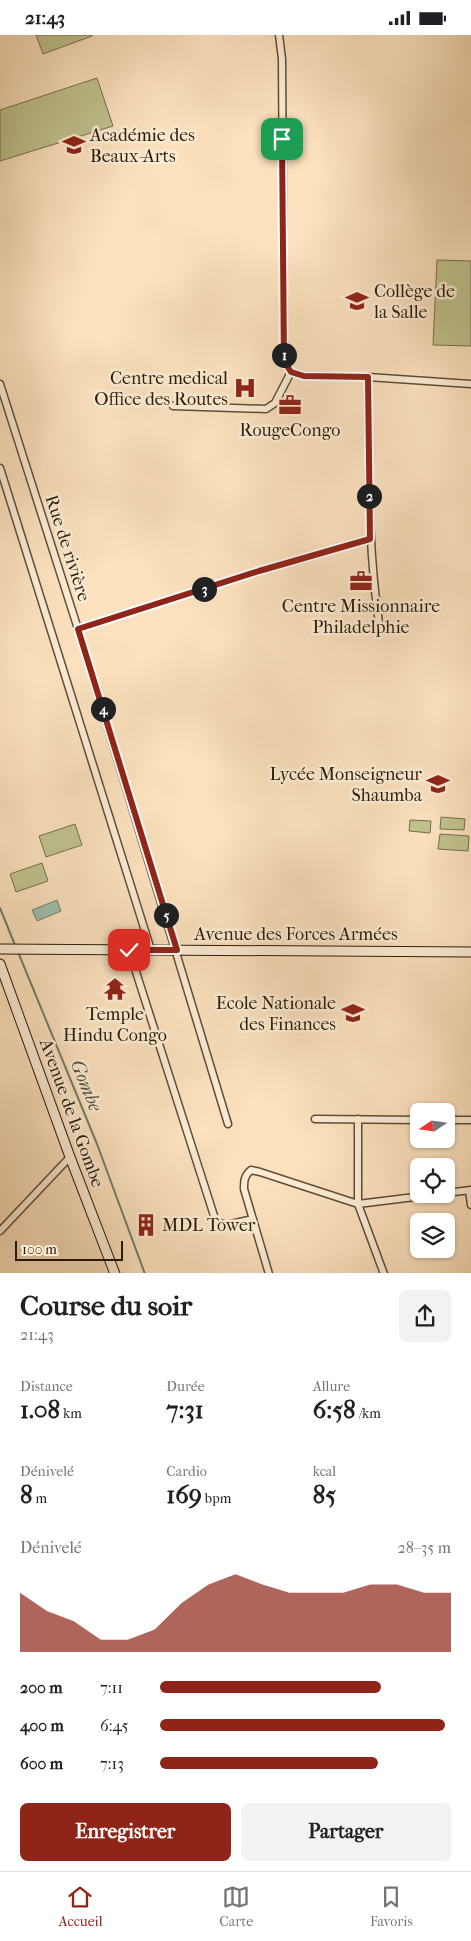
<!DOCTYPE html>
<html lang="fr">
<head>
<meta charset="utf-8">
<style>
	:root { --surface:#fff; --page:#f2f2f2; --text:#202124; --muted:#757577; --line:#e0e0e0; --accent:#8f2418 }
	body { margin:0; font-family:"IM FELL French Canon",serif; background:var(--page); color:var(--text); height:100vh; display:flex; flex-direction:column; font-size:19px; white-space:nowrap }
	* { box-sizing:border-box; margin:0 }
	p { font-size:16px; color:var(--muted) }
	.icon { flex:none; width:28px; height:28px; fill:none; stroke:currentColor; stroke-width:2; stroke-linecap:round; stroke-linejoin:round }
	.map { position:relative; height:1238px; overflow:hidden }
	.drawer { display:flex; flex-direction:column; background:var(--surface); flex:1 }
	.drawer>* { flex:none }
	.needle { width:32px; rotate:257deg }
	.fabs { position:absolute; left:410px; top:1068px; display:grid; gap:10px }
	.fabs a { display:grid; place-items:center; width:45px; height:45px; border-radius:8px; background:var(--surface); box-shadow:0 1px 4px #0004; font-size:25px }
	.scale { position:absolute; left:15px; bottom:12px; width:108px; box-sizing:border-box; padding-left:5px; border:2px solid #2c1c06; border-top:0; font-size:14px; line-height:18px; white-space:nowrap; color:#2c1c06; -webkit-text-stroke:4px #fcecd5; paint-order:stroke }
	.pin { position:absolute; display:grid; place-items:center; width:42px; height:42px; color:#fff; margin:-21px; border-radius:10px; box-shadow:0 2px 8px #0006 }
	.km { position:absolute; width:25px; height:25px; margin:-12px; border-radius:50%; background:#222; color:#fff; font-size:14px; line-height:25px; text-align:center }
	.round { display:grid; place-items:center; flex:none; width:52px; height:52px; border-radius:8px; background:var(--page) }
	.head { display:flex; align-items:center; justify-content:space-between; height:85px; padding:0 20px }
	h1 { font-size:28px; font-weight:700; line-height:38px }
	.metrics { display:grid; grid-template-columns:repeat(3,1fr); gap:8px; height:85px; padding:5px 20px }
	.metrics div { display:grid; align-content:center }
	.metrics b { font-size:25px; font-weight:700 }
	.metrics small { font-size:14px; font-weight:400 }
	.metrics p { font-size:14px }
	.chart { height:140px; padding:10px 20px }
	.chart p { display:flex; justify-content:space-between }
	.chart svg { width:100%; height:90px; margin-top:5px; fill:var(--accent); opacity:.7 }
	.primary-button { display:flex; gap:10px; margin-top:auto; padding:10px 20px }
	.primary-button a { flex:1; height:58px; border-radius:8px; background:var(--accent); color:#fff; font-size:20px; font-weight:700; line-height:58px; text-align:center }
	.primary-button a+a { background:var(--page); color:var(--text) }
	ul { padding:0 20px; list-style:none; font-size:16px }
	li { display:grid; grid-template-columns:80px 60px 1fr; align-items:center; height:38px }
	li i { height:12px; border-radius:6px; background:var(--accent) }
	.status { display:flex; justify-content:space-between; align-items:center; height:35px; padding:0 25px; background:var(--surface); direction:ltr }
	.status svg { height:14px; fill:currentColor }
	.menu { display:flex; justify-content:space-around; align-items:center; height:70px; border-top:1px solid var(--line); background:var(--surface); font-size:14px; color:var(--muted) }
	.menu a { display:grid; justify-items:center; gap:2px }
	.menu .on { color:var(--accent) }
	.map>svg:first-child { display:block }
</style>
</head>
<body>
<div class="status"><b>21:43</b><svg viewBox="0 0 49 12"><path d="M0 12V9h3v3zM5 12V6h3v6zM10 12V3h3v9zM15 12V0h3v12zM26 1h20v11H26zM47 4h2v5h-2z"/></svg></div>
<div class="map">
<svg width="471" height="1239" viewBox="0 0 471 1239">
	<rect width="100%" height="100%" fill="#fbe1be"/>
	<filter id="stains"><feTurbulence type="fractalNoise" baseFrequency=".004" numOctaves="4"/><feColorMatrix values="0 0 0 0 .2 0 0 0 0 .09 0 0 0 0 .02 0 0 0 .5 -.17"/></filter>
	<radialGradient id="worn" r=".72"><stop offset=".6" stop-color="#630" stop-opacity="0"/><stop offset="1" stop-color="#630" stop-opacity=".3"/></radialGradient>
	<!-- green -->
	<path fill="#c0c290" stroke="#766f4b" d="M36,0H92V1L43,19Z
		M97,43L113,91L0,126V75Z
		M437,225L471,226V311L433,310Z
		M441,782L465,784L464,795L440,794Z
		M410,785L431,786L430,798L409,796Z
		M75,789L82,810L46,822L39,801Z
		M440,799L469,801L468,816L438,814Z
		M42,828L48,846L16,857L10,839Z"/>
	<!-- water -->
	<path fill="#9fbeaf" stroke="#717d6b" d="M57,865L61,876L37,886L32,875Z"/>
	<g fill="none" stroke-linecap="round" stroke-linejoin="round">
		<!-- stream -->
		<path stroke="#717d6b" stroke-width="2" d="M0,873L15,910
			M18,917L97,1109L145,1239"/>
		<defs>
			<path id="street" d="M279,0L282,24L284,326L291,337L304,341L368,342L471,349
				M368,342C369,427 367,511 380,595
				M0,349L78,594L228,1089
				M173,371L266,374L275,368L291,337
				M0,433L151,915
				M78,594L259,536L370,504
				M129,915L216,1187L227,1190L253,1184
				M315,1084L419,1085
				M358,1084V1169L384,1239
				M446,1085H471
				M469,1155L471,1170
				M446,1158L471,1155
				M0,1196L70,1122
				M269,1239L244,1154C244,1146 244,1141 251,1135L260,1137L358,1169L439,1159"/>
			<path id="secondary" d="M0,914L471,917
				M0,929L70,1122L115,1239"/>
		</defs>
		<!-- street casing -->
		<use href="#street" stroke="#604d34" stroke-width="9"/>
		<!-- secondary casing -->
		<use href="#secondary" stroke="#2c1c06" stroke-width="11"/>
		<!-- street -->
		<use href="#street" stroke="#fcecd5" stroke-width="6"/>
		<!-- secondary -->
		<use href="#secondary" stroke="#fcecd5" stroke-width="9"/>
	</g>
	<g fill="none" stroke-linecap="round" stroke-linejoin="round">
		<defs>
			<path id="route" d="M129,915H177L78,594L259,536L370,504L368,342L304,341L291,337L284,326L282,104"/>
		</defs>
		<!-- route casing -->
		<use href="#route" stroke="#fff" stroke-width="10"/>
		<!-- route -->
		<use href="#route" stroke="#8f2418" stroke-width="6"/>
	</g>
	<!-- icons -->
	<defs>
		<symbol id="university-bare" viewBox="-9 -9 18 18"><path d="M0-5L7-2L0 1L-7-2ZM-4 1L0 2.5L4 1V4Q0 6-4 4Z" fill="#8f2418" stroke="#fcecd5" stroke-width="2.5" paint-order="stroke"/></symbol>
		<symbol id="school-bare" viewBox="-9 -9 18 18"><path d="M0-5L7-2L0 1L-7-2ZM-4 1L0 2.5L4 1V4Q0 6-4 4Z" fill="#8f2418" stroke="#fcecd5" stroke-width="2.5" paint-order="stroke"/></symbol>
		<symbol id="hospital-bare" viewBox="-9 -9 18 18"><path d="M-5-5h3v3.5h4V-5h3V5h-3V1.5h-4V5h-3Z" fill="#8f2418" stroke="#fcecd5" stroke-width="2.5" paint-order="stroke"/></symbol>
		<symbol id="office-bare" viewBox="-9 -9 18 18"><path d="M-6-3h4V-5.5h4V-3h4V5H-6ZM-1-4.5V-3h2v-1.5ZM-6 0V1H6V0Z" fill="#8f2418" stroke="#fcecd5" stroke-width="2.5" paint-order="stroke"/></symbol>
		<symbol id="temple-bare" viewBox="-9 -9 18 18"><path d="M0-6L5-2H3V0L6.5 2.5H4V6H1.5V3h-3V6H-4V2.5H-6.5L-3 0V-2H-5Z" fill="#8f2418" stroke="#fcecd5" stroke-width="2.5" paint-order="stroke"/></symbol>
		<symbol id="building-bare" viewBox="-9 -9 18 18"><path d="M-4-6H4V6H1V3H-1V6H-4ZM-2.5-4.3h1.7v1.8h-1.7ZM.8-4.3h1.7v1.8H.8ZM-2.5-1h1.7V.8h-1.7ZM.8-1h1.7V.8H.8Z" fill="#8f2418" stroke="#fcecd5" stroke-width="2.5" paint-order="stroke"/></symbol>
	</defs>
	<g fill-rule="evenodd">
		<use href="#university-bare" x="58" y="94" width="32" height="32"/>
		<use href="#school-bare" x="341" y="250" width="32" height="32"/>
		<use href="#hospital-bare" x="229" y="337" width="32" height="32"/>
		<use href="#office-bare" x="274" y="354" width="32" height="32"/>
		<use href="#office-bare" x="345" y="530" width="32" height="32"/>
		<use href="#school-bare" x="422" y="733" width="32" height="32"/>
		<use href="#temple-bare" x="99" y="938" width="32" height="32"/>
		<use href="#university-bare" x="337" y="962" width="32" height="32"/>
		<use href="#building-bare" x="130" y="1174" width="32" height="32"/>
	</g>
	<g text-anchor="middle" stroke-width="5" stroke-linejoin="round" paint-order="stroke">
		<!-- poi labels -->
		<g font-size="18" fill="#2c1c06" stroke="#fcecd5" text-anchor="start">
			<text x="90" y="106">Académie des<tspan x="90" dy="21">Beaux-Arts</tspan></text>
			<text x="374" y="262">Collège de<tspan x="374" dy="21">la Salle</tspan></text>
			<text x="228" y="349" text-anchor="end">Centre medical<tspan x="228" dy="21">Office des Routes</tspan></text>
			<text x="290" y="401" text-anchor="middle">RougeCongo</text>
			<text x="361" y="577" text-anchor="middle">Centre Missionnaire<tspan x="361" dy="21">Philadelphie</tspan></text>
			<text x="422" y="745" text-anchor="end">Lycée Monseigneur<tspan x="422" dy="21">Shaumba</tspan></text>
			<text x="336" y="974" text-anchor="end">Ecole Nationale<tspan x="336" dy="21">des Finances</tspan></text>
			<text x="115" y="985" text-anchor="middle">Temple<tspan x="115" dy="21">Hindu Congo</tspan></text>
			<text x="162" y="1196">MDL Tower</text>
		</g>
		<!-- street labels -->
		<g font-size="18" fill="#2c1c06" stroke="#fcecd5">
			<text transform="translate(68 513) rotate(72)" y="6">Rue de rivière</text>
			<text x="296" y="905">Avenue des Forces Armées</text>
			<text transform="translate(72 1078) rotate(70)" y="6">Avenue de la Gombe</text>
		</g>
		<!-- water labels -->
		<g font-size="19" font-style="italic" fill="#545541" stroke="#fcecd5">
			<text transform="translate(87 1050) rotate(68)" y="7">Gombe</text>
		</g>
	</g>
	<rect width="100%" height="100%" filter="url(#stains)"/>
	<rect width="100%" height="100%" fill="url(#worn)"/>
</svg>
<div class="fabs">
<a><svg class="needle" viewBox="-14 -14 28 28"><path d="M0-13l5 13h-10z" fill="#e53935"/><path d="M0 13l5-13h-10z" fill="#757577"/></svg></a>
<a><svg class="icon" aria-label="locate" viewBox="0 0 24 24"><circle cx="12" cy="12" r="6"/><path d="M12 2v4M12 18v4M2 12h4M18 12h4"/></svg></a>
<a><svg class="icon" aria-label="layers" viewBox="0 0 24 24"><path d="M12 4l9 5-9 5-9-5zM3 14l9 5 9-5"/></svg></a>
</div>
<div class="scale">100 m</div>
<div class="pin" style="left:282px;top:104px;background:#1e9e55"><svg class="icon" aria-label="arrive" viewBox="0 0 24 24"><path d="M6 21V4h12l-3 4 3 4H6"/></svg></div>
<div class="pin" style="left:129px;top:915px;background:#d93025"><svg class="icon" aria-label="check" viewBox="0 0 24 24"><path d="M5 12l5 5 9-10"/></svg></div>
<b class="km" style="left:284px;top:320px">1</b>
<b class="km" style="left:369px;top:461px">2</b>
<b class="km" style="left:204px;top:554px">3</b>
<b class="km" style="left:103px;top:674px">4</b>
<b class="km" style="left:166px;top:880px">5</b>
</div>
<section class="drawer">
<div class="head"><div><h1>Course du soir</h1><p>21:43</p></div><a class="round"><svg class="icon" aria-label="share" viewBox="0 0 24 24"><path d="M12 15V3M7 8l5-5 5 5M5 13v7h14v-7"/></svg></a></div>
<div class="metrics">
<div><p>Distance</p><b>1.08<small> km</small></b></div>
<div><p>Durée</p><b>7:31</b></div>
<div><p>Allure</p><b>6:58<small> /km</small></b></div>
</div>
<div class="metrics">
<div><p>Dénivelé</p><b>8<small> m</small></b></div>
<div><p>Cardio</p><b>169<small> bpm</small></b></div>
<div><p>kcal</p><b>85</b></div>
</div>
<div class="chart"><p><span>Dénivelé</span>28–35 m</p>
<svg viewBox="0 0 160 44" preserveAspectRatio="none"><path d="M0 44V15L10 24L20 29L30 38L40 38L50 33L60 20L70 11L80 6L90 11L100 15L110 15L120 15L130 11L140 11L150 15L160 15V44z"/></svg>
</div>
<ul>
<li><b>200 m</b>7:11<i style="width:76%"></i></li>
<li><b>400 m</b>6:45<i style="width:98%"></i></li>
<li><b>600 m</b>7:13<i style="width:75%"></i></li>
</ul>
<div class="primary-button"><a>Enregistrer</a><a>Partager</a></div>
</section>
<nav class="menu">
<a class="on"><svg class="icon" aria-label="home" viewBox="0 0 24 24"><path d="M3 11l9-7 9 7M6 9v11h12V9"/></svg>Accueil</a>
<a><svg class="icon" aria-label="map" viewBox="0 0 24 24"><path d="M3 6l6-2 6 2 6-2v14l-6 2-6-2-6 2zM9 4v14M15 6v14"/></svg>Carte</a>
<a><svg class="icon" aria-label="saved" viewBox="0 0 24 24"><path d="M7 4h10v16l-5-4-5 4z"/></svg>Favoris</a>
</nav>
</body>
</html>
